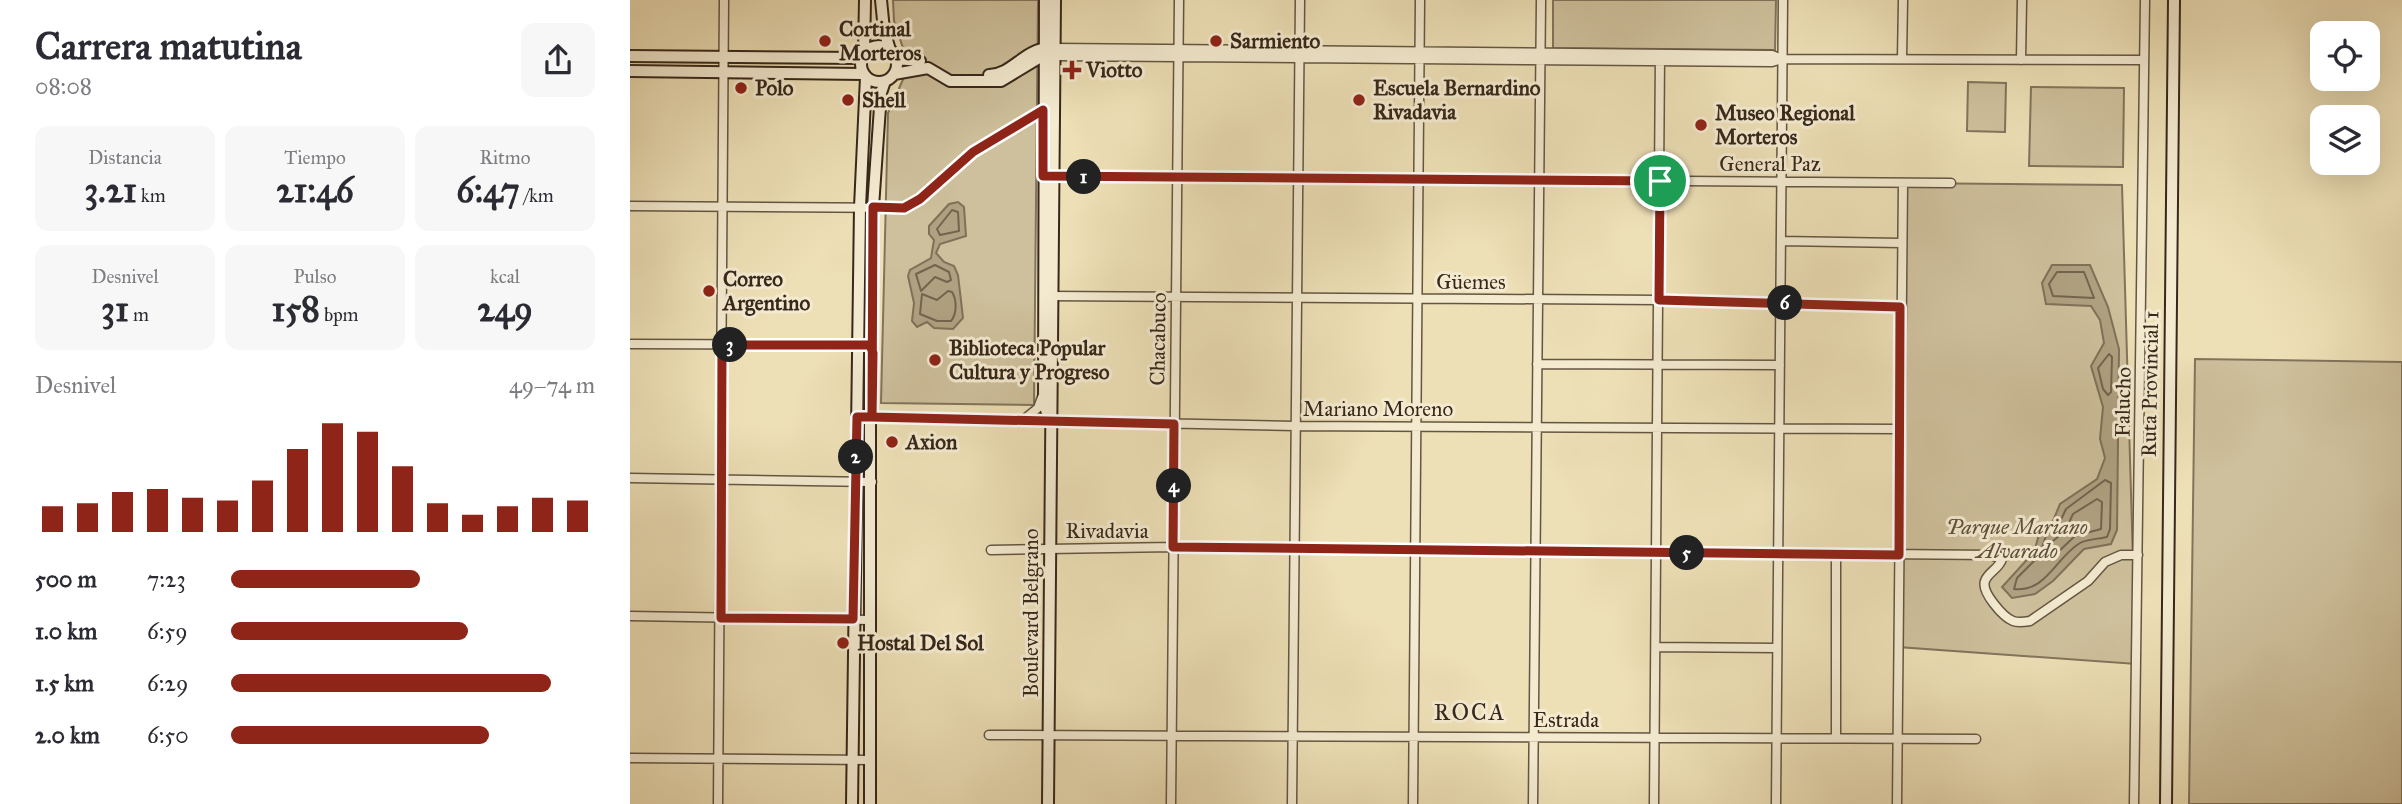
<!DOCTYPE html>
<html lang="es">
<head>
<meta charset="utf-8">
<style>
	:root { --surface:#fff; --page:#f7f7f7; --text:#2b2b33; --muted:#7c7c81; --accent:#8f2418 }
	body { margin:0; font-family:"IM FELL Great Primer",serif; background:var(--page); color:var(--text); height:100vh; display:flex; flex-direction:column; font-size:26px; white-space:nowrap }
	* { box-sizing:border-box; margin:0 }
	p { font-size:23px; color:var(--muted) }
	.icon { flex:none; width:38px; height:38px; fill:none; stroke:currentColor; stroke-width:2; stroke-linecap:round; stroke-linejoin:round }
	.map { position:relative; flex:1; overflow:hidden }
	.details { display:flex; flex-direction:column; background:var(--surface); width:630px }
	.details>* { flex:none }
	.controls { position:absolute; left:1680px; top:21px; display:grid; gap:14px }
	.controls a { display:grid; place-items:center; width:70px; height:70px; border-radius:14px; background:var(--surface); box-shadow:0 7px 28px #0002; font-size:35px }
	.pin { position:absolute; display:grid; place-items:center; width:60px; height:60px; color:#fff; margin:-30px; border:4px solid #fff; border-radius:50%; box-shadow:0 2px 7px #0007 }
	.km { position:absolute; width:35px; height:35px; margin:-18px; border-radius:50%; background:#222; color:#fff; font-size:19px; line-height:35px; text-align:center }
	.round { display:grid; place-items:center; flex:none; width:74px; height:74px; border-radius:14px; background:var(--page) }
	.overview { display:flex; align-items:center; justify-content:space-between; height:119px; padding:0 35px }
	h1 { font-size:38px; font-weight:700; line-height:52px }
	.stats { display:grid; grid-template-columns:repeat(3,1fr); gap:10px; height:119px; padding:7px 35px }
	.stats div { display:grid; align-content:center; border-radius:14px; background:var(--page); text-align:center }
	.stats b { font-size:35px; font-weight:700 }
	.stats small { font-size:19px; font-weight:400 }
	.stats p { font-size:19px }
	.chart { height:196px; padding:14px 35px }
	.chart p { display:flex; justify-content:space-between }
	.chart svg { width:100%; height:126px; margin-top:7px; stroke:var(--accent); stroke-width:6 }
	ul { padding:0 35px; list-style:none; font-size:23px }
	li { display:grid; grid-template-columns:112px 84px 1fr; align-items:center; height:52px }
	li i { height:18px; border-radius:9px; background:var(--accent) }
	main { display:flex; flex:1; min-height:0 }
	.map>svg:first-child { display:block }
</style>
</head>
<body>
<main>
<section class="details">
<div class="overview"><div><h1>Carrera matutina</h1><p>08:08</p></div><a class="round"><svg class="icon" aria-label="share" viewBox="0 0 24 24"><path d="M12 15V3M7 8l5-5 5 5M5 13v7h14v-7"/></svg></a></div>
<div class="stats">
<div><p>Distancia</p><b>3.21<small> km</small></b></div>
<div><p>Tiempo</p><b>21:46</b></div>
<div><p>Ritmo</p><b>6:47<small> /km</small></b></div>
</div>
<div class="stats">
<div><p>Desnivel</p><b>31<small> m</small></b></div>
<div><p>Pulso</p><b>158<small> bpm</small></b></div>
<div><p>kcal</p><b>249</b></div>
</div>
<div class="chart"><p><span>Desnivel</span>49–74 m</p>
<svg viewBox="0 0 160 44" preserveAspectRatio="none"><path d="M5 44V35M15 44V34M25 44V30M35 44V29M45 44V32M55 44V33M65 44V26M75 44V15M85 44V6M95 44V9M105 44V21M115 44V34M125 44V38M135 44V35M145 44V32M155 44V33"/></svg>
</div>
<ul>
<li><b>500 m</b>7:23<i style="width:52%"></i></li>
<li><b>1.0 km</b>6:59<i style="width:65%"></i></li>
<li><b>1.5 km</b>6:29<i style="width:88%"></i></li>
<li><b>2.0 km</b>6:50<i style="width:71%"></i></li>
</ul>
</section>
<div class="map">
<svg width="1772" height="804" viewBox="0 0 1772 804">
	<rect width="100%" height="100%" fill="#eddfb6"/>
	<filter id="stains"><feTurbulence type="fractalNoise" baseFrequency=".00286" numOctaves="4"/><feColorMatrix values="0 0 0 0 .2 0 0 0 0 .09 0 0 0 0 .02 0 0 0 .5 -.17"/></filter>
	<radialGradient id="worn" r=".72"><stop offset=".6" stop-color="#630" stop-opacity="0"/><stop offset="1" stop-color="#630" stop-opacity=".3"/></radialGradient>
	<!-- green -->
	<path fill="#cec09c" stroke="#82745c" stroke-width="2" d="M263,0H408L404,405L251,403L258,113L279,66L264,21Z
		M923,0H1146L1145,50L923,48Z
		M1338,82L1376,83L1375,132L1337,131Z
		M1401,87L1494,88L1493,167L1399,166Z
		M1273,183L1492,185L1506,664L1268,647Z
		M1565,359L1772,362V804H1559Z"/>
	<!-- water -->
	<path fill="#afa181" stroke="#7f7158" stroke-width="2" d="M328,202L334,207L336,236L310,244L306,253L314,262L324,266L328,275L333,318L323,329L304,328L297,322L287,327L282,321L284,303L278,276L280,270L301,258L304,240L299,234V226L319,204Z
		M1422,265H1460L1478,307L1489,349L1487,530L1481,544L1454,549L1423,581L1405,594L1382,598L1372,587L1404,552L1410,531L1423,521L1430,504L1467,479L1475,458L1470,439L1473,407L1461,366L1474,343L1470,320L1461,306L1416,304L1412,283Z"/>
	<g fill="none" stroke-linecap="round" stroke-linejoin="round">
		<!-- shore -->
		<path stroke="#73644e" stroke-width="2" d="M322,210L328,212L329,231L310,235L307,229Z
			M305,265L319,272L321,280L317,282L305,277L291,291L286,274Z
			M1427,272H1454L1464,298L1423,296L1419,284Z
			M318,291L322,292C327,300 327,314 321,321H307L290,314L292,294L307,300Z
			M1479,354L1482,357L1481,392L1478,395L1473,389L1468,368Z
			M1475,480L1481,483L1480,529L1477,537C1469,539 1457,539 1450,543C1425,558 1417,592 1384,589L1387,578L1409,556L1416,536L1428,526L1436,509Z
			M1467,499L1472,502L1471,529L1445,536L1426,554H1422L1423,541L1435,531L1443,514Z"/>
		<defs>
			<path id="street" d="M425,48L1142,55L1152,59
				M424,56L1142,62L1152,59L1514,60
				M1272,59L1273,0
				M1391,60L1392,0
				M419,176L1321,183
				M0,206L274,208L290,199L343,152L416,108
				M1151,241L1271,243
				M418,296L1029,300L1270,307
				M0,344L240,345
				M907,364L1150,365
				M227,417L665,426L1270,429
				M392,421L408,408L412,397
				M0,478L242,482
				M361,550L543,547L1361,555L1372,559C1369,569 1358,572 1355,581C1351,592 1373,617 1383,621C1388,623 1394,622 1400,621L1458,581L1475,562L1491,555H1508
				M0,616L240,620
				M1026,647L1147,648
				M359,735L1346,739
				M1206,738V555
				M0,758L240,760
				M88,804L94,0
				M541,804L549,0
				M662,804L670,0
				M783,804L790,0
				M903,804L911,0
				M1024,804L1030,55
				M1146,804L1153,0
				M1267,804L1273,183
				M1504,804L1515,0"/>
			<path id="secondary" d="M251,0L254,30L260,50
				M415,0L414,403L419,420
				M231 64a18 18 0 1 1 36 0a18 18 0 1 1-36 0Z
				M234,54L235,0
				M0,56L231,58
				M266,59L290,61
				M0,71L233,74
				M264,74L298,68L320,81H371L409,58L421,57
				M359,75C382,75 394,49 419,48
				M222,804L230,207L236,77
				M240,804V345L243,207L251,93L255,81
				M418,804L425,0
				M1536,804L1544,0"/>
		</defs>
		<!-- street casing -->
		<use href="#street" stroke="#645642" stroke-width="11"/>
		<!-- secondary casing -->
		<use href="#secondary" stroke="#37281b" stroke-width="14"/>
		<!-- street -->
		<use href="#street" stroke="#f3ead0" stroke-width="8"/>
		<!-- secondary -->
		<use href="#secondary" stroke="#f3ead0" stroke-width="10"/>
	</g>
	<g fill="none" stroke-linecap="round" stroke-linejoin="round">
		<defs>
			<path id="route" d="M1030,181L413,176V110L343,152L290,199L274,208L243,207L242,417H227L223,619L91,618L92,345H240L243,353L242,417L544,424L543,547L1269,555L1270,307L1029,300L1030,181"/>
		</defs>
		<!-- route casing -->
		<use href="#route" stroke="#fff" stroke-width="14"/>
		<!-- route -->
		<use href="#route" stroke="#8f2418" stroke-width="9"/>
	</g>
	<!-- markers -->
	<g fill="#8f2418" stroke="#f3ead0" stroke-width="2.5">
		<circle cx="195" cy="41" r="7"/>
		<circle cx="586" cy="41" r="7"/>
		<path d="M438.5 59.5h7v7h7v7h-7v7h-7v-7h-7v-7h7z"/>
		<circle cx="111" cy="88" r="7"/>
		<circle cx="218" cy="100" r="7"/>
		<circle cx="729" cy="100" r="7"/>
		<circle cx="1071" cy="125" r="7"/>
		<circle cx="79" cy="291" r="7"/>
		<circle cx="305" cy="360" r="7"/>
		<circle cx="262" cy="442" r="7"/>
		<circle cx="213" cy="643" r="7"/>
	</g>
	<g text-anchor="middle" stroke-width="6" stroke-linejoin="round" paint-order="stroke">
		<!-- poi labels -->
		<g font-size="21" font-weight="bold" fill="#37281b" stroke="#f3ead0" text-anchor="start">
			<text x="209" y="36">Cortinal<tspan x="209" dy="24">Morteros</tspan></text>
			<text x="600" y="48">Sarmiento</text>
			<text x="456" y="77">Viotto</text>
			<text x="125" y="95">Polo</text>
			<text x="743" y="95">Escuela Bernardino<tspan x="743" dy="24">Rivadavia</tspan></text>
			<text x="232" y="107">Shell</text>
			<text x="1085" y="120">Museo Regional<tspan x="1085" dy="24">Morteros</tspan></text>
			<text x="93" y="286">Correo<tspan x="93" dy="24">Argentino</tspan></text>
			<text x="319" y="355">Biblioteca Popular<tspan x="319" dy="24">Cultura y Progreso</tspan></text>
			<text x="276" y="449">Axion</text>
			<text x="227" y="650">Hostal Del Sol</text>
		</g>
		<!-- street labels -->
		<g font-size="21" fill="#37281b" stroke="#f3ead0">
			<text x="1140" y="171">General Paz</text>
			<text x="841" y="289">Güemes</text>
			<text transform="translate(528 339) rotate(-89)" y="7">Chacabuco</text>
			<text transform="translate(1520 384) rotate(-89)" y="7">Ruta Provincial 1</text>
			<text transform="translate(1493 402) rotate(-89)" y="7">Falucho</text>
			<text x="748" y="416">Mariano Moreno</text>
			<text x="477" y="538">Rivadavia</text>
			<text transform="translate(401 613) rotate(-90)" y="7">Boulevard Belgrano</text>
			<text x="936" y="727">Estrada</text>
		</g>
		<!-- park labels -->
		<g font-size="21" font-style="italic" fill="#5d4e3b" stroke="#f3ead0">
			<text x="1387" y="534">Parque Mariano<tspan x="1387" dy="24">Alvarado</tspan></text>
		</g>
		<!-- neighbourhood labels -->
		<g font-size="23" letter-spacing="2" fill="#37281b" stroke="#f3ead0">
			<text x="840" y="720">ROCA</text>
		</g>
	</g>
	<rect width="100%" height="100%" filter="url(#stains)"/>
	<rect width="100%" height="100%" fill="url(#worn)"/>
</svg>
<div class="controls">
<a><svg class="icon" aria-label="locate" viewBox="0 0 24 24"><circle cx="12" cy="12" r="6"/><path d="M12 2v4M12 18v4M2 12h4M18 12h4"/></svg></a>
<a><svg class="icon" aria-label="layers" viewBox="0 0 24 24"><path d="M12 4l9 5-9 5-9-5zM3 14l9 5 9-5"/></svg></a>
</div>
<div class="pin" style="left:1030px;top:181px;background:#1e9e55"><svg class="icon" aria-label="arrive" viewBox="0 0 24 24"><path d="M6 21V4h12l-3 4 3 4H6"/></svg></div>
<b class="km" style="left:454px;top:177px">1</b>
<b class="km" style="left:226px;top:457px">2</b>
<b class="km" style="left:100px;top:345px">3</b>
<b class="km" style="left:544px;top:486px">4</b>
<b class="km" style="left:1057px;top:553px">5</b>
<b class="km" style="left:1155px;top:303px">6</b>
</div>
</main>
</body>
</html>
